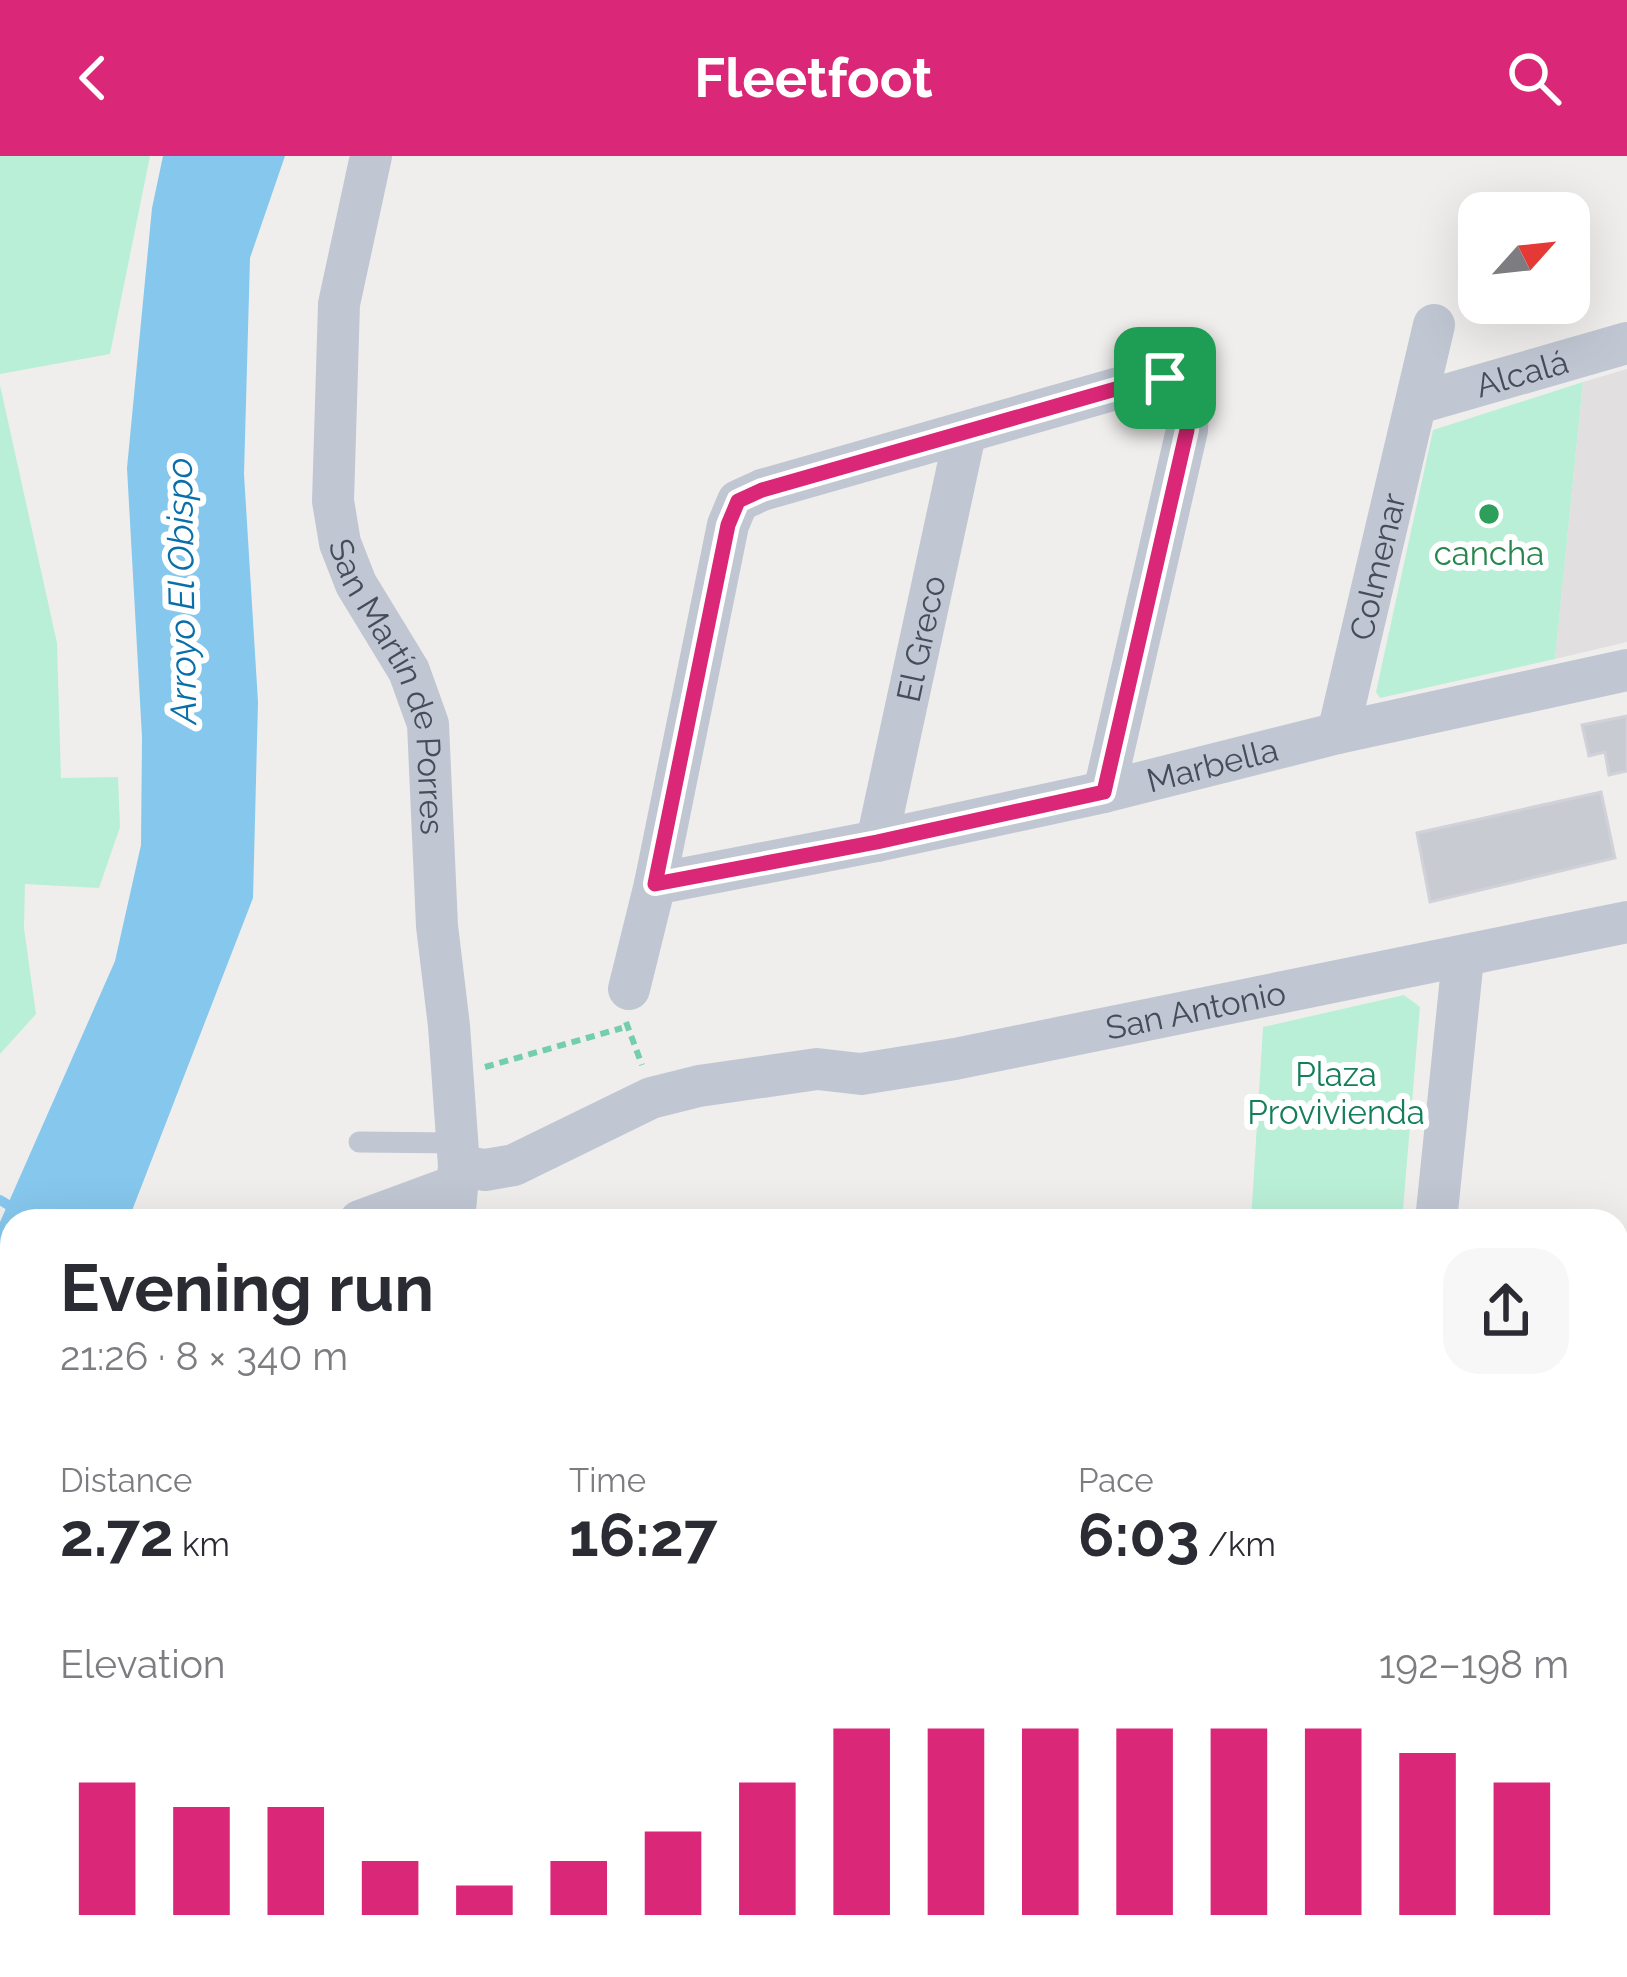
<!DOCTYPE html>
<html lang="en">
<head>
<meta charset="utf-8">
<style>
	:root { --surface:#fff; --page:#f7f7f7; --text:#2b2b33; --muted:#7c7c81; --accent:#db2777 }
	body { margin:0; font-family:Raleway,sans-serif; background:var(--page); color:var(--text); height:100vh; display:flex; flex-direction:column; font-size:45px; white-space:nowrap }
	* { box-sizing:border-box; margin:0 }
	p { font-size:39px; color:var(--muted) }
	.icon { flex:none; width:66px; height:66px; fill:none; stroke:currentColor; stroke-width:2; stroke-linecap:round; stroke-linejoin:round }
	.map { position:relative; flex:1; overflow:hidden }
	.panel { position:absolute; left:0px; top:1053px; width:1629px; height:768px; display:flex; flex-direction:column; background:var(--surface); border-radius:36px 36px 0 0; box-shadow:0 12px 48px #0002 }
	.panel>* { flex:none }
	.needle { width:78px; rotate:63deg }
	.tools { position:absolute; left:1458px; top:36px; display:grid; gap:24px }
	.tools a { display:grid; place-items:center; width:132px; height:132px; border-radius:24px; background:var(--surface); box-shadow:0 12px 48px #0002; font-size:60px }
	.pin { position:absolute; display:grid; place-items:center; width:102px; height:102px; color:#fff; margin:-51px; border-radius:24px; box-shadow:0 6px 18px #0006 }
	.round { display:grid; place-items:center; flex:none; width:126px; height:126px; border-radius:36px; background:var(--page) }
	.headline { display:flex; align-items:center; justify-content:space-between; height:204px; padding:0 60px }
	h1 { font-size:66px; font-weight:700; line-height:90px }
	.metrics { display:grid; grid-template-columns:repeat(3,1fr); gap:18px; height:204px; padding:12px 60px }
	.metrics div { display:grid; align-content:center }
	.metrics b { font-size:60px; font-weight:700 }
	.metrics small { font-size:33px; font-weight:400 }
	.metrics p { font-size:33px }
	.chart { height:336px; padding:24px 60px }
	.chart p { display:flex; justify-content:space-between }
	.chart svg { width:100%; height:216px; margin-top:12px; stroke:var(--accent); stroke-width:6 }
	header { display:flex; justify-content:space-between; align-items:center; height:156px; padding:0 60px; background:var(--accent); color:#fff; font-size:54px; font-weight:700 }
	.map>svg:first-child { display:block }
</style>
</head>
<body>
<header><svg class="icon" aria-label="back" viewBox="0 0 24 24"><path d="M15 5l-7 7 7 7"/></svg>Fleetfoot<svg class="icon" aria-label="search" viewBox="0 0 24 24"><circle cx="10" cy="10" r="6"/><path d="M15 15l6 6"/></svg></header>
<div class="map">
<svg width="1627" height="1821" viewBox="0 0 1627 1821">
	<rect width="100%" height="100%" fill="#f0eeed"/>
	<!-- education -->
	<path fill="#e1dfdf" d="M1627,213V486L1555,503L1583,226Z
		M1149,1809H1423L1422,1821H1149Z"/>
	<!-- green -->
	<path fill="#baefd7" d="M0,0H150L110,198L0,218Z
		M1583,226L1555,503L1380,542L1376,536L1433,274Z
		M0,229L57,487L61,622L118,621L120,671L99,732L25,728L24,772L36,858L0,898Z
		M1404,839L1420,851L1402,1065H1251L1263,871Z"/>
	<!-- water -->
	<path fill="#86c7ed" d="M163,0H285L250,102L244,318L258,546L253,742L128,1065H12V1611L0,1589V1066L115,805L141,689L142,581L127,312L152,52Z
		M143,1809H281L289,1821H151Z"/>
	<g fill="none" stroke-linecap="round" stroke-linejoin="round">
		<!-- stream -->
		<path stroke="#86c7ed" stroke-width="10" d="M0,1044L35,1065"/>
	</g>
	<!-- building -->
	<path fill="#c9cbd3" stroke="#d1d2d9" stroke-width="3" d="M1627,560V615L1609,619L1605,596L1589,600L1582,569Z
		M1601,636L1615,702L1430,746L1417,677Z"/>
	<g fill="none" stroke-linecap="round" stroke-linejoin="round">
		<!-- path -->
		<path stroke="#72ceaf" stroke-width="6" stroke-dasharray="9 6" stroke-linecap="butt" d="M626,866L642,909
			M485,911L622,872"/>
		<!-- lane -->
		<path stroke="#c0c7d3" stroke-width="21" d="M359,986L457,987"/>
		<!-- street -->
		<g stroke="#c0c7d3" stroke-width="42">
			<path id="s1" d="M371,0L339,148L333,345L340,387L356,428L409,515L428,568L437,770L449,870L459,1010L454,1065"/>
			<path id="s2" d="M1418,247L1627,187"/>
			<path id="s3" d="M1338,577L1434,169"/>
			<path id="s4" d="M877,685L965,278"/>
			<path id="s5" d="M655,728L877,685L1104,636L1338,577L1627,514"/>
			<path d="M629,833L655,728L728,369L738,345L762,334L1154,222C1185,223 1189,247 1187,274L1104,636"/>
			<path id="s6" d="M459,1010L485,1014L514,1009L651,942L699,930L817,913L861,918L955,903L1627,766"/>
			<path d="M360,1065L455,1030"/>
			<path d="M1436,1065L1463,802"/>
			<path d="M1617,1379L1627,1288"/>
			<path d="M1617,1745L1627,1743"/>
			<path d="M1104,1809L1105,1821"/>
			<path d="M1446,1821L1448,1809"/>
		</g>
	</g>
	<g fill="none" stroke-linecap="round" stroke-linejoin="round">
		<defs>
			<path id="route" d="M1154,222L1178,228L1188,254L1187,274L1104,636L877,686L655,728L728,369L738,345L762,334Z"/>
		</defs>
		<!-- route casing -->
		<use href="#route" stroke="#fff" stroke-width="24"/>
		<!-- route -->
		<use href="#route" stroke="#db2777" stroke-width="15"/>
	</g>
	<!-- markers -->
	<circle fill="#2e9e5b" stroke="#fff" stroke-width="4.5" cx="1489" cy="358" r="12"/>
	<g text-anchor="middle" stroke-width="12" stroke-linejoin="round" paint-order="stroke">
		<!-- street labels -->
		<g font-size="33" fill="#454d5b" stroke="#fff">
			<text dy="12" stroke="none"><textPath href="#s2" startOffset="108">Alcalá</textPath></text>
			<text dy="12" stroke="none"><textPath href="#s3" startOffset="171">Colmenar</textPath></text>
			<text dy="12" stroke="none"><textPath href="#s4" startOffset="207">El Greco</textPath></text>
			<text dy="12" stroke="none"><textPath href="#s1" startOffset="546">San Martín de Porres</textPath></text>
			<text dy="12" stroke="none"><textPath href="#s5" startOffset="570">Marbella</textPath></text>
			<text dy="12" stroke="none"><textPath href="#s6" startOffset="762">San Antonio</textPath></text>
		</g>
		<!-- leisure labels -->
		<g font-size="33" fill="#27864d" stroke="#fff">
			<text x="1489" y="409">cancha</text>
		</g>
		<!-- park labels -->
		<g font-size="33" fill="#157e5a" stroke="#fff">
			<text x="1336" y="930">Plaza<tspan x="1336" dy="38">Provivienda</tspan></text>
		</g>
		<!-- water labels -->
		<g font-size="36" font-style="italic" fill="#096faa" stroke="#fff">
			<text transform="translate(181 435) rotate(-91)" y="13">Arroyo El Obispo</text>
		</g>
	</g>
</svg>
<div class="tools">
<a><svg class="needle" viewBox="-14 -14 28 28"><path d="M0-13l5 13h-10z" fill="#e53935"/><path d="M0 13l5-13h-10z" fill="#7c7c81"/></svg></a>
</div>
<div class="pin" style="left:1165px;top:222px;background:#1e9e55"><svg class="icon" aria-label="arrive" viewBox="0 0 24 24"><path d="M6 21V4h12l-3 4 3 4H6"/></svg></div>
<section class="panel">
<div class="headline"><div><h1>Evening run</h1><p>21:26 · 8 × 340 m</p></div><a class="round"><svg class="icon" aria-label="share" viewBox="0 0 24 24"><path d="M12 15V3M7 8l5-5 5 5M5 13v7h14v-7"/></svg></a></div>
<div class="metrics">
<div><p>Distance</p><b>2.72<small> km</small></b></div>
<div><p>Time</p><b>16:27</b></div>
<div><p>Pace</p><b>6:03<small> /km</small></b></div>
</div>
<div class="chart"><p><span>Elevation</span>192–198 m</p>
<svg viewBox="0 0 160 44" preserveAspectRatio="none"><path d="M5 44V17M15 44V22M25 44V22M35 44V33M45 44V38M55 44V33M65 44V27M75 44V17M85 44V6M95 44V6M105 44V6M115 44V6M125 44V6M135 44V6M145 44V11M155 44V17"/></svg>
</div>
</section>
</div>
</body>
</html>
